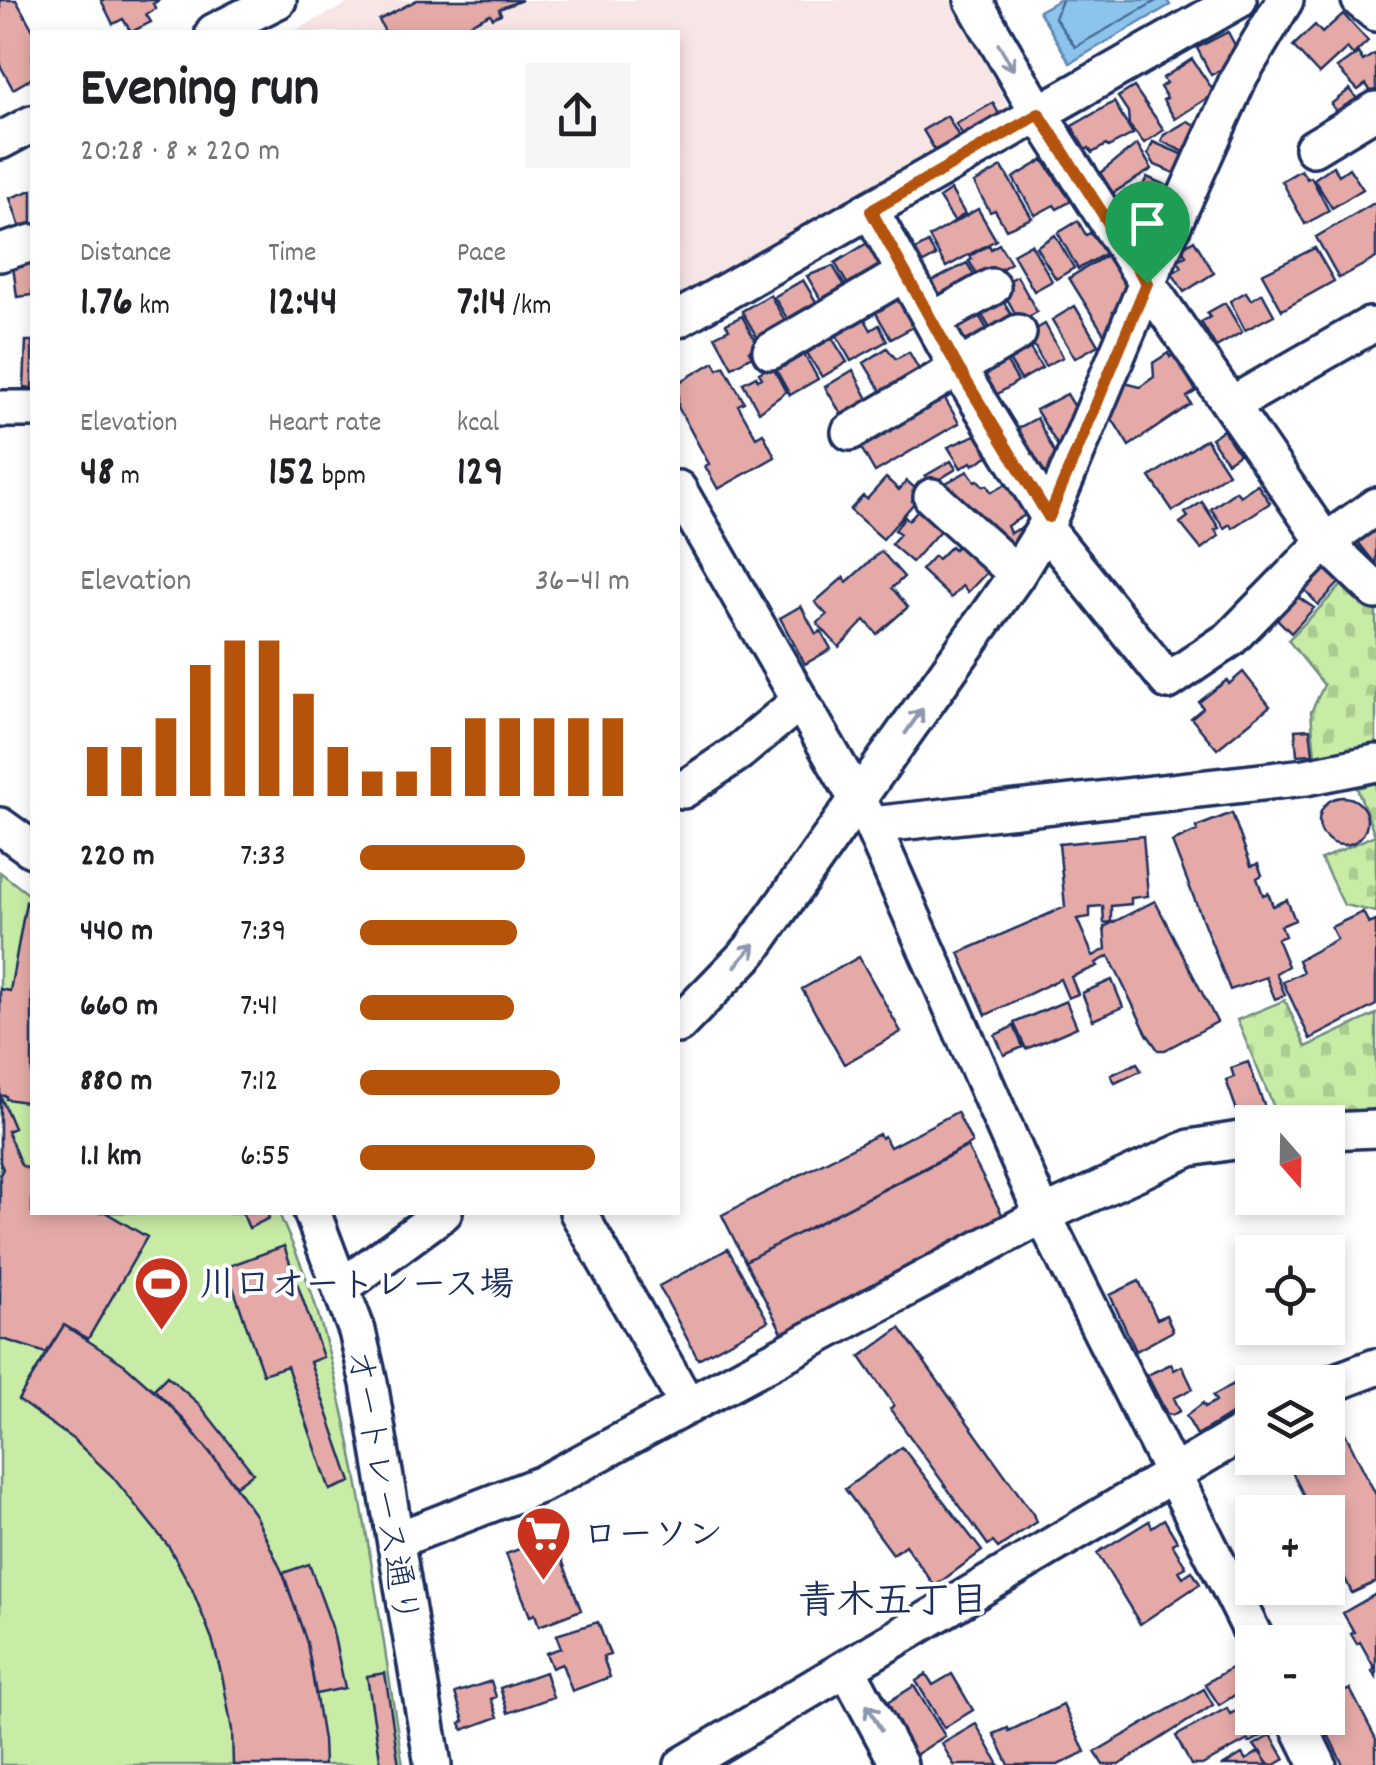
<!DOCTYPE html>
<html lang="en">
<head>
<meta charset="utf-8">
<style>
	:root { --surface:#fff; --page:#f6f6f6; --text:#202124; --muted:#757577; --accent:#b45309 }
	body { margin:0; font-family:Dekko,"Klee One",sans-serif; background:var(--page); color:var(--text); height:100vh; display:flex; flex-direction:column; font-size:38px; white-space:nowrap }
	* { box-sizing:border-box; margin:0 }
	p { font-size:32px; color:var(--muted) }
	.icon { flex:none; width:55px; height:55px; fill:none; stroke:currentColor; stroke-width:2; stroke-linecap:round; stroke-linejoin:round }
	.map { position:relative; flex:1; overflow:hidden }
	.side { position:absolute; left:30px; top:30px; width:650px; height:1185px; display:flex; flex-direction:column; background:var(--surface); border-radius:0px; box-shadow:0 5px 15px #0003 }
	.side>* { flex:none }
	.needle { width:65px; rotate:160deg }
	.buttons { position:absolute; left:1235px; top:1105px; display:grid; gap:20px }
	.buttons a { display:grid; place-items:center; width:110px; height:110px; border-radius:0px; background:var(--surface); box-shadow:0 5px 15px #0003; font-size:50px }
	.pin { position:absolute; display:grid; place-items:center; width:85px; height:85px; color:#fff; margin:-102px -42px; border-radius:50% 50% 50% 0; rotate:-45deg; box-shadow:0 0 10px #0007 }
	.pin .icon { rotate:45deg }
	.round { display:grid; place-items:center; flex:none; width:105px; height:105px; border-radius:0px; background:var(--page) }
	.summary { display:flex; align-items:center; justify-content:space-between; height:170px; padding:0 50px }
	h1 { font-size:55px; font-weight:800; line-height:75px }
	.metrics { display:grid; grid-template-columns:repeat(3,1fr); gap:15px; height:170px; padding:10px 50px }
	.metrics div { display:grid; align-content:center }
	.metrics b { font-size:42px; font-weight:800 }
	.metrics small { font-size:28px; font-weight:400 }
	.metrics p { font-size:28px }
	.chart { height:280px; padding:20px 50px }
	.chart p { display:flex; justify-content:space-between }
	.chart svg { width:100%; height:180px; margin-top:10px; stroke:var(--accent); stroke-width:6 }
	ul { padding:0 50px; list-style:none; font-size:32px }
	li { display:grid; grid-template-columns:160px 120px 1fr; align-items:center; height:75px }
	li i { height:25px; border-radius:12px; background:var(--accent) }
	.map>svg:first-child { display:block }
</style>
</head>
<body>
<div class="map">
<svg width="1376" height="1765" viewBox="0 0 1376 1765">
	<defs>
		<pattern id="cemetery-stones" width="16" height="16" patternUnits="userSpaceOnUse" patternTransform="scale(2.5)"><rect width="16" height="16" fill="#c8eca5"/><path d="M2 7V4a2 2 0 0 1 4 0v3zM10 15v-3a2 2 0 0 1 4 0v3z" fill="#abcb90"/></pattern>
	</defs>
	<rect width="100%" height="100%" fill="#fff"/>
	<filter id="ink" filterUnits="userSpaceOnUse"><feTurbulence type="fractalNoise" baseFrequency=".01" numOctaves="2"/><feDisplacementMap in="SourceGraphic" scale="20" xChannelSelector="R" yChannelSelector="G"/><feConvolveMatrix kernelMatrix="1 2 1 2 8 2 1 2 1" color-interpolation-filters="sRGB"/></filter>
	<g filter="url(#ink)">
		<!-- built -->
		<path fill="#f7e6e5" d="M355,0L377,5L388,0H950L1007,103L1005,118L678,303V32H291Z"/>
		<!-- grass -->
		<path fill="#c8eca5" stroke="#728e82" stroke-width="2.5" d="M0,872L32,897V1212L279,1213C289,1238 302,1264 311,1291C359,1443 377,1608 403,1765H0Z"/>
		<!-- cemetery -->
		<path fill="url(#cemetery-stones)" stroke="#728e82" stroke-width="2.5" d="M1346,581L1376,610V744L1315,756L1311,712L1324,685L1288,640Z
			M1376,783V912L1344,905L1321,859L1375,835L1357,788Z
			M1285,1000L1306,1047L1376,1014V1114L1278,1117L1237,1020Z"/>
		<!-- water -->
		<path fill="#8cc4eb" stroke="#5f88b3" stroke-width="2.5" d="M1059,0H1167L1170,5L1070,63L1039,11Z"/>
		<g fill="none" stroke-linecap="round" stroke-linejoin="round">
			<!-- shore -->
			<path stroke="#486b96" stroke-width="2.5" d="M1062,0L1055,18L1075,47L1158,0"/>
		</g>
		<!-- building -->
		<path fill="#e5aaa7" stroke="#1b2f5e" stroke-width="2.5" d="M0,0H16L34,32L32,78L13,89L0,65Z
			M101,0H159L153,4L156,9L146,14L151,22L131,32L123,19L113,24Z
			M417,0H522L499,9L501,14L493,18L490,14L454,32H385L379,20Z
			M1343,14L1368,41L1353,55L1347,48L1319,74L1293,46L1315,25L1322,33Z
			M1228,32L1238,51L1228,56L1232,64L1211,75L1197,48Z
			M1358,53L1363,61L1374,54L1376,56V93L1373,95L1366,84L1358,90L1337,68Z
			M1192,59L1215,93L1175,119L1163,100L1167,98L1160,87L1166,83L1163,78Z
			M1134,87L1164,130L1144,143L1129,125L1128,112L1118,97Z
			M1350,89L1360,103L1340,117L1331,104Z
			M1114,102L1133,134L1108,147L1106,145L1092,153L1089,148L1085,150L1072,126Z
			M993,103L1000,116L964,137L956,124Z
			M947,116L961,140L937,154L923,130Z
			M1188,121L1200,128L1188,154L1161,141L1164,135Z
			M1153,142L1186,156L1179,175L1155,165L1148,154Z
			M1137,144L1152,169L1113,193L1100,173Z
			M1043,160L1071,201L1057,209L1054,205L1035,215L1013,178Z
			M1333,166L1339,175L1349,168L1363,189L1332,208L1314,179Z
			M1002,167L1032,218L1006,229L995,210L990,212L974,183Z
			M1301,170L1307,179L1311,177L1329,211L1305,224L1282,181Z
			M1147,177L1174,189L1165,208L1138,196Z
			M32,190V229L22,233L10,198Z
			M951,190L965,214L954,221L939,198Z
			M1376,202V258L1339,278L1316,237Z
			M1137,203L1163,213L1157,230L1130,219Z
			M978,209L996,240L946,267L929,237Z
			M1078,221L1086,235L1090,233L1106,253L1078,269L1058,233Z
			M1055,235L1074,268L1056,279L1036,247Z
			M872,240L884,269L849,287L835,263Z
			M1194,240L1214,273L1184,292L1172,273L1182,267L1177,260L1186,256L1182,248Z
			M928,243L936,256L918,266L910,253Z
			M999,244L1011,263L981,281L969,261L972,259L970,256L989,245L991,249Z
			M1031,244L1052,281L1034,291L1013,254Z
			M1315,248L1334,281L1282,310L1262,274Z
			M1107,255L1130,293L1121,298L1125,305L1113,312L1118,320L1114,328L1104,334L1069,278Z
			M32,258V295L17,297L13,266L23,265L22,259Z
			M967,263L979,283L945,303L939,294L935,297L927,284Z
			M833,266L848,291L824,305L807,276Z
			M1017,276L1037,312L1020,322L1000,286Z
			M803,280L818,305L791,325L774,297Z
			M901,292L917,325L891,339L872,306Z
			M1246,292L1251,300L1262,293L1274,315L1245,330L1230,301Z
			M999,294L1016,322L994,335L977,307Z
			M770,295L785,321L775,327L779,334L761,344L742,311Z
			M1225,303L1242,332L1216,347L1201,322L1210,317L1207,313Z
			M1075,306L1098,345L1075,358L1052,320Z
			M977,312L991,336L966,351L952,327Z
			M742,316L758,346L749,351L752,356L732,367L715,336L729,329L726,324Z
			M863,316L871,330L879,325L887,341L851,361L833,329Z
			M1045,324L1063,357L1045,366L1028,334Z
			M829,333L847,362L822,377L804,348Z
			M1025,340L1042,368L1021,380L1006,355Z
			M26,341H32V388L24,387Z
			M887,348L896,359L909,352L921,373L884,396L864,363Z
			M802,350L818,379L790,395L774,366Z
			M1168,353L1170,357L1174,354L1196,391L1187,397L1191,404L1129,446L1111,417L1125,383L1140,387L1154,377L1153,363Z
			M1003,356L1018,381L993,397L977,371Z
			M714,362L718,369L724,366L744,402L738,405L756,437L763,433L775,457L718,489L705,466L709,464L678,407V383Z
			M772,366L786,392L759,412L743,383L756,376L758,380L762,378L759,373Z
			M853,370L870,403L843,417L825,387Z
			M1067,394L1078,412L1070,416L1073,422L1067,441L1058,446L1036,410Z
			M944,397L959,423L875,472L860,446Z
			M1037,418L1058,460L1051,464L1055,471L1042,478L1013,431Z
			M1223,430L1239,454L1227,462L1211,438Z
			M984,431L996,451L973,465L971,462L961,468L948,447Z
			M1206,439L1228,473L1173,511L1150,477Z
			M951,461L956,469L930,485L925,476Z
			M968,471L975,481L978,480L983,486L987,485L991,492L1012,481L1030,512L1007,526L1010,533L1021,528L1024,534L1013,555L942,485Z
			M886,478L899,490L907,481L916,489L913,491L918,495L912,501L914,503L883,539L850,510L863,496L867,499Z
			M1257,484L1270,503L1232,528L1230,524L1224,528L1211,509L1236,491L1240,496Z
			M1202,502L1219,528L1215,530L1219,536L1201,549L1180,523L1188,517L1185,513Z
			M921,506L944,526L912,562L891,544L900,534L895,530L905,517L909,520Z
			M1373,525L1376,529V565L1355,538Z
			M962,542L991,568L968,592L962,586L951,598L921,570L934,556L938,559L951,546L954,549Z
			M881,551L904,577L892,588L908,607L877,634L865,620L839,647L817,623L827,615L815,602L844,577L847,582Z
			M1317,567H1326L1341,581L1318,605L1300,584Z
			M1292,593L1314,608L1291,633L1272,614Z
			M801,606L816,634L821,631L831,649L805,664L780,618Z
			M1243,672L1270,706L1217,749L1191,718L1203,708L1199,702L1227,680L1229,684Z
			M1310,729L1313,754L1297,755L1295,730Z
			M1319 821a24 24 0 1 1 48 0a24 24 0 1 1-48 0Z
			M1232,813L1251,866L1258,864L1262,875L1257,878L1263,895L1268,893L1273,906L1287,900L1295,920L1281,926L1285,936L1277,939L1288,966L1276,973L1285,995L1275,999L1266,977L1230,990L1172,842L1197,831L1196,827Z
			M1143,836L1148,896L1131,898V904L1111,906V922L1104,923L1103,906L1090,907V917L1077,919L1093,956L1106,949L1104,927L1155,901L1217,1022L1165,1050H1158L1147,1034L1109,956L1096,963L1098,966L1071,977L1078,994L1068,998L1060,979L986,1015L959,953L1065,907L1059,844Z
			M26,902L32,908V1103L6,1099V1096L0,1095L14,1128L7,1131L21,1165L32,1171V1212H105L147,1237L88,1339L64,1325L46,1353L0,1338V1175L3,1169L0,1162V989L10,991Z
			M1363,912L1369,924L1376,921V1005L1310,1039L1283,982L1303,972L1298,960L1337,939L1331,927Z
			M859,957L901,1032L844,1064L802,989Z
			M1112,980L1123,1007L1093,1020L1082,993Z
			M1066,1001L1077,1027L1026,1049L1014,1023Z
			M1014,1026L1023,1047L1004,1055L995,1035Z
			M1248,1062L1267,1113L1241,1122L1226,1080L1234,1077L1231,1068Z
			M1137,1063L1141,1071L1115,1083L1111,1075Z
			M957,1112L972,1143L745,1261L722,1215L879,1134L881,1138L884,1136L890,1147Z
			M967,1147L1005,1220L783,1334L745,1261Z
			M242,1212H267L269,1218L249,1228Z
			M284,1246L323,1357L310,1362L351,1482L330,1490L287,1366L263,1374L226,1267Z
			M728,1249L768,1321L698,1359L659,1286Z
			M1139,1281L1157,1319L1166,1315L1173,1331L1136,1351L1110,1295Z
			M64,1325L125,1365L168,1403L215,1458L255,1515L285,1578L307,1643L323,1740L324,1765H233L232,1730L223,1680L212,1639L192,1589L169,1547L112,1476L74,1440L18,1400Z
			M900,1328L1033,1514L1036,1522L998,1548L993,1542L988,1545L890,1409L894,1405L860,1357Z
			M1171,1364L1174,1370L1182,1366L1193,1389L1174,1398L1180,1411L1172,1415L1167,1414L1147,1375Z
			M167,1376L199,1404L253,1473L236,1486L185,1421L154,1389Z
			M1242,1379L1252,1391V1401L1197,1435L1186,1416L1203,1403L1205,1407L1216,1401L1213,1396Z
			M1335,1413L1376,1495V1582L1352,1593L1328,1543V1512H1312L1285,1458H1328V1417Z
			M902,1447L982,1551L935,1586L905,1545L893,1554L845,1489Z
			M1164,1519L1177,1541L1172,1544L1186,1567L1179,1571L1183,1577L1192,1571L1200,1584L1140,1624L1097,1553L1149,1521L1152,1527Z
			M553,1536L581,1610L539,1626L535,1614L530,1616L506,1554Z
			M309,1564L332,1627L345,1688L316,1694L307,1643L283,1573Z
			M1376,1594V1677L1372,1671L1375,1669L1360,1642L1357,1644L1351,1634L1354,1632L1343,1613Z
			M598,1622L610,1655L603,1657L610,1677L572,1691L562,1664L552,1668L546,1653L561,1648L556,1635Z
			M1236,1665L1249,1686L1219,1705L1205,1684Z
			M545,1672L553,1697L508,1713L500,1688Z
			M385,1673L399,1765H381L367,1676Z
			M926,1674L933,1685L952,1674L973,1710L944,1728L916,1681Z
			M491,1681L496,1697L491,1699L498,1717L463,1730L460,1723L464,1721L455,1693Z
			M914,1686L945,1736L914,1756L882,1706Z
			M1204,1689L1213,1705L1119,1765H1103L1095,1752Z
			M1350,1689L1376,1739V1765H1343L1320,1718H1328V1700Z
			M1252,1702V1718H1263L1271,1731L1249,1743L1248,1740L1202,1765H1191L1176,1736L1227,1708L1230,1714Z
			M1063,1705L1085,1752L1058,1765H1009L994,1734L1008,1728L1009,1731Z
			M976,1724L999,1765H954L942,1744Z
			M1271,1735L1285,1759L1275,1765H1269L1254,1745Z
			M1260,1751L1268,1765H1224L1242,1754L1246,1760Z"/>
		<g fill="none" stroke-linecap="round" stroke-linejoin="round">
			<defs>
				<path id="minor" d="M973,0L1039,114L1147,283L1325,542L1376,591
					M1360,0L1376,13
					M214,32L278,0
					M0,141L32,124
					M1313,148L1376,110
					M871,211L958,368L1049,517
					M0,253L32,243
					M678,319L1238,0
					M932,321L992,287
					M771,351L905,273
					M1231,405L1369,326
					M0,409H32
					M850,432L1018,333
					M678,489L872,825L1043,1215L1257,1642
					M932,497L1017,574
					M1045,528L1168,681L1230,639L1325,542L1376,506
					M683,790L739,752L800,701
					M872,825L1306,777L1376,763
					M0,826L32,849
					M678,1025L750,951L1017,574L1045,528L1147,283L1240,75L1285,0
					M1328,1131L1376,1129
					M312,1212L357,1331L369,1383L433,1765
					M578,1212L688,1406
					M342,1287L444,1212
					M1328,1385L1376,1367
					M397,1540L542,1484L1043,1215L1190,1148L1252,1138
					M848,1670L899,1765
					M1295,1718L1318,1765
					M683,1765L1252,1427"/>
			</defs>
			<!-- minor casing -->
			<use href="#minor" stroke="#1b2f5e" stroke-width="42"/>
			<!-- minor -->
			<use href="#minor" stroke="#fff" stroke-width="35"/>
		</g>
		<!-- one-way arrows -->
		<defs><path id="oneway-shaft" d="M-6 0H5M1.5-3L5.5 0L1.5 3" fill="none" stroke-width="1.6" stroke-linecap="round" stroke-linejoin="round" transform="scale(2.5)"/></defs>
		<g stroke="#8d97ae">
			<use href="#oneway-shaft" transform="translate(1006 57) rotate(60)"/>
			<use href="#oneway-shaft" transform="translate(914 721) rotate(-55)"/>
			<use href="#oneway-shaft" transform="translate(745 955) rotate(-49)"/>
			<use href="#oneway-shaft" transform="translate(874 1717) rotate(-118)"/>
		</g>
	</g>
	<g fill="none" stroke-linecap="round" stroke-linejoin="round" filter="url(#ink)">
		<defs>
			<path id="route" d="M1039,114L1147,283L1049,517L958,368L871,211Z"/>
		</defs>
		<!-- route casing -->
		<use href="#route" stroke="#fff" stroke-width="20"/>
		<!-- route -->
		<use href="#route" stroke="#b45309" stroke-width="12"/>
	</g>
	<!-- icons -->
	<defs>
		<symbol id="stadium-pin" viewBox="-11 -11 22 30"><path d="M0 17L-7.5 6A9.5 9.5 0 1 1 7.5 6Z" fill="#c8321e" stroke="#fff"/><path d="M0-5a6.5 5 0 1 0 0 10a6.5 5 0 1 0 0-10ZM-3.5-1.8h7v3.6h-7Z" fill="#fff"/></symbol>
		<symbol id="supermarket-pin" viewBox="-11 -11 22 30"><path d="M0 17L-7.5 6A9.5 9.5 0 1 1 7.5 6Z" fill="#c8321e" stroke="#fff"/><path d="M-6-5.5h2.5l.6 2H6L4.5 2H-2.5L-4.4-4H-6ZM-1.5 3.2a1.3 1.3 0 1 0 .1 0ZM3 3.2a1.3 1.3 0 1 0 .1 0Z" fill="#fff"/></symbol>
	</defs>
	<g fill-rule="evenodd">
		<use href="#stadium-pin" x="130" y="1252" width="63" height="86"/>
		<use href="#supermarket-pin" x="512" y="1502" width="63" height="86"/>
	</g>
	<g text-anchor="middle" stroke-width="8" stroke-linejoin="round" paint-order="stroke">
		<!-- poi labels -->
		<g font-size="35" font-weight="bold" fill="#1b2f5e" stroke="#fff" text-anchor="start">
			<text x="200" y="1295">川口オートレース場</text>
			<text x="583" y="1545">ローソン</text>
		</g>
		<!-- street labels -->
		<g font-size="35" fill="#1b2f5e" stroke="#fff">
			<text transform="translate(384 1486) rotate(80)" y="12">オートレース通り</text>
		</g>
		<!-- neighbourhood labels -->
		<g font-size="38" font-weight="bold" fill="#1b2f5e" stroke="#fff">
			<text x="893" y="1612">青木五丁目</text>
		</g>
	</g>
</svg>
<div class="buttons">
<a><svg class="needle" viewBox="-14 -14 28 28"><path d="M0-13l5 13h-10z" fill="#e53935"/><path d="M0 13l5-13h-10z" fill="#757577"/></svg></a>
<a><svg class="icon" aria-label="locate" viewBox="0 0 24 24"><circle cx="12" cy="12" r="6"/><path d="M12 2v4M12 18v4M2 12h4M18 12h4"/></svg></a>
<a><svg class="icon" aria-label="layers" viewBox="0 0 24 24"><path d="M12 4l9 5-9 5-9-5zM3 14l9 5 9-5"/></svg></a>
<a>+</a>
<a>−</a>
</div>
<div class="pin" style="left:1147px;top:283px;background:#1e9e55"><svg class="icon" aria-label="arrive" viewBox="0 0 24 24"><path d="M6 21V4h12l-3 4 3 4H6"/></svg></div>
<section class="side">
<div class="summary"><div><h1>Evening run</h1><p>20:28 · 8 × 220 m</p></div><a class="round"><svg class="icon" aria-label="share" viewBox="0 0 24 24"><path d="M12 15V3M7 8l5-5 5 5M5 13v7h14v-7"/></svg></a></div>
<div class="metrics">
<div><p>Distance</p><b>1.76<small> km</small></b></div>
<div><p>Time</p><b>12:44</b></div>
<div><p>Pace</p><b>7:14<small> /km</small></b></div>
</div>
<div class="metrics">
<div><p>Elevation</p><b>48<small> m</small></b></div>
<div><p>Heart rate</p><b>152<small> bpm</small></b></div>
<div><p>kcal</p><b>129</b></div>
</div>
<div class="chart"><p><span>Elevation</span>36–41 m</p>
<svg viewBox="0 0 160 44" preserveAspectRatio="none"><path d="M5 44V32M15 44V32M25 44V25M35 44V12M45 44V6M55 44V6M65 44V19M75 44V32M85 44V38M95 44V38M105 44V32M115 44V25M125 44V25M135 44V25M145 44V25M155 44V25"/></svg>
</div>
<ul>
<li><b>220 m</b>7:33<i style="width:61%"></i></li>
<li><b>440 m</b>7:39<i style="width:58%"></i></li>
<li><b>660 m</b>7:41<i style="width:57%"></i></li>
<li><b>880 m</b>7:12<i style="width:74%"></i></li>
<li><b>1.1 km</b>6:55<i style="width:87%"></i></li>
</ul>
</section>
</div>
</body>
</html>
